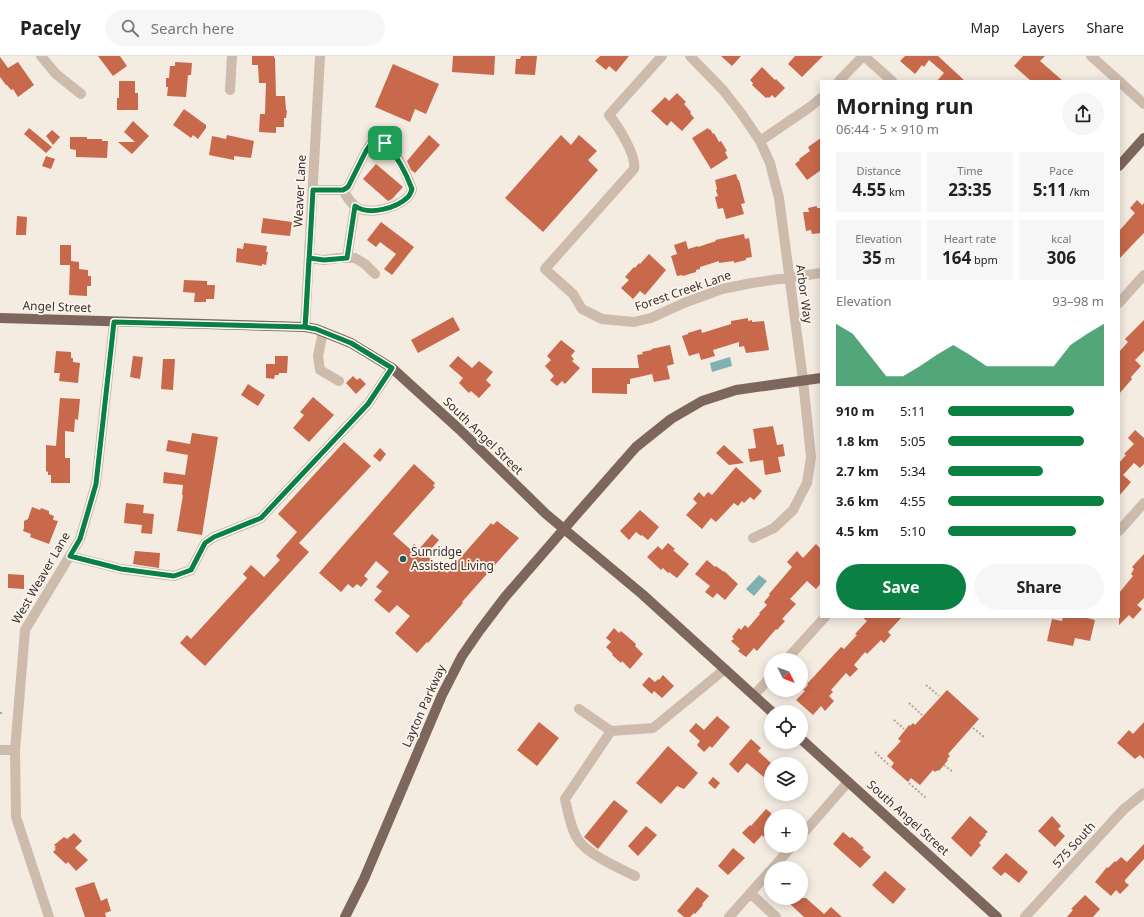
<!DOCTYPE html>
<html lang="en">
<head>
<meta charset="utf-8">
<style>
	:root { --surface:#fff; --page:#f6f6f6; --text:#222; --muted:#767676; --line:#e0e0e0; --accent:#0b8043 }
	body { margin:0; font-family:"Noto Sans",sans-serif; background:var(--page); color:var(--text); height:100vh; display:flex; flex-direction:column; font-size:15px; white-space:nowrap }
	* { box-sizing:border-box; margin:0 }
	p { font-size:13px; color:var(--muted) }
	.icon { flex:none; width:22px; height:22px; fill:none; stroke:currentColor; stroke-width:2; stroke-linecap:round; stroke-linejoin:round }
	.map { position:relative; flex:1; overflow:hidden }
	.drawer { position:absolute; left:820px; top:24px; width:300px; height:538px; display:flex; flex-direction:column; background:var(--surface); border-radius:0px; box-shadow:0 2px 10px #0003 }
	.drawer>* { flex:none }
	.needle { width:26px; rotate:132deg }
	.buttons { position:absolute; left:764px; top:597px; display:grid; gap:8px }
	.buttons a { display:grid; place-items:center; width:44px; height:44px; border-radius:50%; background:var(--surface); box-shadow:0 2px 10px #0003; font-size:20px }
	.pin { position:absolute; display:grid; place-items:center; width:34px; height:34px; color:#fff; margin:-17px; border-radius:8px; box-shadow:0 2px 6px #0006 }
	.round { display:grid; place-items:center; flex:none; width:42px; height:42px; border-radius:21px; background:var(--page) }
	.headline { display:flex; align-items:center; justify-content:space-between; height:68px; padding:0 16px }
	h1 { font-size:22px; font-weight:700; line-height:30px }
	.stats { display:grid; grid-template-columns:repeat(3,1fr); gap:6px; height:68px; padding:4px 16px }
	.stats div { display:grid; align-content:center; border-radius:0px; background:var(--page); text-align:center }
	.stats b { font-size:17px; font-weight:700 }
	.stats small { font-size:11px; font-weight:400 }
	.stats p { font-size:11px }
	.chart { height:112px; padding:8px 16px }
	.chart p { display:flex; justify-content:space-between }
	.chart svg { width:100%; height:72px; margin-top:4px; fill:var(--accent); opacity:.7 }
	.cta { display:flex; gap:8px; margin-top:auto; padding:8px 16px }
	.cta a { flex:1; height:46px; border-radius:24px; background:var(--accent); color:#fff; font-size:16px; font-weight:700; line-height:46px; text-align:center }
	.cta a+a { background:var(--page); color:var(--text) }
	ul { padding:0 16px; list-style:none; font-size:13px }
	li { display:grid; grid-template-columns:64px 48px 1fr; align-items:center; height:30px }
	li i { height:10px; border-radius:5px; background:var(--accent) }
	header { display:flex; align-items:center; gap:24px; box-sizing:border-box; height:56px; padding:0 20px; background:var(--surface); border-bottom:1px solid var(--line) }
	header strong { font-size:19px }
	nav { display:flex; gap:22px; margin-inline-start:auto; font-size:14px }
	.search { width:280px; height:36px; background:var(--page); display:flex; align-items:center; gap:10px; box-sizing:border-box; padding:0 14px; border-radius:22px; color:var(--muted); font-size:15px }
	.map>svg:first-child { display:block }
</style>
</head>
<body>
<header>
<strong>Pacely</strong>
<div class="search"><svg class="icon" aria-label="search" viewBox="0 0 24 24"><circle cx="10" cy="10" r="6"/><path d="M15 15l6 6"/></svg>Search here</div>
<nav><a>Map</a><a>Layers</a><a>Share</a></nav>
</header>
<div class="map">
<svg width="1144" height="861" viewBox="0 0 1144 861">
	<rect width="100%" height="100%" fill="#f4ebe1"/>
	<!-- water -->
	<path fill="#7fb0b2" d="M730,301L732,310L712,316L710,307Z
		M759,519L767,525L754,540L746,533Z"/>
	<!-- building -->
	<path fill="#c8694b" d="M98,0H120L127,10L113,20Z
		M252,0H274V2H275L276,40H285L286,54H287L286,62H284V71H276V77L259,76L260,58H265L266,27H259L258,9H252Z
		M453,0H495L494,19L452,16Z
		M521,0H537L535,19L515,18L516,3H520Z
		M600,0H629L616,16L609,10L606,14L595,5Z
		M721,0H741L732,10Z
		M795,0H823L802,21L788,8Z
		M905,0H938L965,25H937L944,17L929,4L924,11L922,9L915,18L900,5Z
		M1023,0H1045L1040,5L1063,25H1031L1014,10Z
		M0,1L8,12L18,6L34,29L18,41L13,33L11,34L7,29H6L0,21Z
		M175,6L192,7L191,19H188L186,41L167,40L168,31H166V22H169L170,10H175Z
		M393,8L439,28L426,58L415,53L410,66L375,51Z
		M762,11L775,24L776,23L785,32L775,42L772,39L769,42L768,41L766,42L752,29L753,27L750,24Z
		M119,25H135V37H138V54H117V42H119Z
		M677,37L686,46L684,48L691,56L690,57L694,62L682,75L671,65L667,70L651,55L665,41L669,45Z
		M184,53L206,69V72L198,83L193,79L191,82L173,69Z
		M133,65L149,80L132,98L118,86H135L124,76Z
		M29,72L52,91L46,97L24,78Z
		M708,72L709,74L710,73L713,78L714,77L719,86L721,85L727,95L725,96L728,102L711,113L692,82Z
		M52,74L60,81L53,89L46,80Z
		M227,79L254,85L251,102L234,100V104L209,99L212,80L226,83Z
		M429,79L440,89L415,117L411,114L407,105Z
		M561,79L571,89L579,79L597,95L588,104L598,114L543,176L505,142Z
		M70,81H87V83H102V85H108L107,102L76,101V94L70,93Z
		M821,82V114L807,124L795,108L800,104L799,103L810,95L808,91Z
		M46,100L55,103L51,113L42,110Z
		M376,108L403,131L392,143L388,145L363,123Z
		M736,118L738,124H739L745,147L741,148L744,158L726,163L723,152L718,153L715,141L718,140L716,134L717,133L715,124Z
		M1137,144L1142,149L1144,147V177L1137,184L1119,203V175L1135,157L1130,152Z
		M817,150V152H821V177L812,178L811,174L806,175L803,156H809L808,152Z
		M17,160L27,161L26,179H16Z
		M263,162L292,166L290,180L261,177Z
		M381,166L414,191L392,219L384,213L396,198L380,186L376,191L367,184Z
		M744,178L745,183L749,182L752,201L746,202V204L734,207V205L719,207V205L700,211V213L696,214V216L683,220L682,219L677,220L671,200L677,198L674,189L686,185L688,193L698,190V191L716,185L715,184Z
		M244,187L267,190L266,196H268L266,209L262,208V210L236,206L237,192L243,193Z
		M60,189H71V205L79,206V213L88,214V220H91V230H87V240L69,239L70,209H60Z
		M649,198L666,214L645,239L640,235L633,243L621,232L629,224L625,221L634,211L635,212L639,207L640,208Z
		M184,224L207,225V229H215L214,243H206V246H194L195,237L183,236Z
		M453,261L460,274L418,297L411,284Z
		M748,262V265L752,264V266L764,265L769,294L746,297L744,290L739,291V286L713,294L715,300L701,304L699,297L689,300L682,280L688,278V277L701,273L702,277L731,268V265Z
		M1144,264V295L1135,304L1141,310L1131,321L1132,323L1119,338V296L1128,286L1125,283Z
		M561,284L575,295L571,300L574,303L572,305L580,312L565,328L562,325L557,330L550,324L554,320L545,310L551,304L547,300Z
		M670,289L674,308L667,310L670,323L654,326L652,318L630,323V328H627V338L592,337V312H639L637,299L643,298L642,296L652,294L651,293Z
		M56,295L71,296V302H73V306L80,307L78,327L59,325L60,317H54Z
		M133,300L143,301L140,323L130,321Z
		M275,300H288L287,317H279V319H275L274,323L266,322V308H275Z
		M458,300L472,312L479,305L493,316L486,324L491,329L479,342L471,335L469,337L459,327L463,322L449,310Z
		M163,303H175L173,334L161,333Z
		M353,320L357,324L360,322L366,328L356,338L346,327Z
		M248,328L265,339L258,350L241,339Z
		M313,341L334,359L309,386L293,372L304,359L300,356Z
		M60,342L80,343L78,364L75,363L74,376L65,375V402H70V427H51V419H48V416L46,415V389L56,390Z
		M773,370L777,389L783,388L785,400L778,401L781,416L765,419L763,404L750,406L748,393L756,392L753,373Z
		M1135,374L1144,382V408L1140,412L1134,407L1123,419L1131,426L1119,440V407L1126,399L1124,398L1134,388L1128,382Z
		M192,377L218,381L202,479L177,475L183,439H182L183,429L163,427L164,416L185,419L188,399L166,395L168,384L190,388Z
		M344,386L371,410L299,487L309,496L205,610L180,587L187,579L191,583L247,522L243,518L251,509L264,521L280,504L276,500L297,476L278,458Z
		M724,389L744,407L729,409L716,397Z
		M380,392L386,398L380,406L373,400Z
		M414,408L435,427L433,430L435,431L393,478L410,493L414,488L419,493L432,478L439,484L426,499L447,517L491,467L493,469L497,465L519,482L462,546L463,547L434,580L428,587L427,586L417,597L395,577L410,560L397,549L389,557L374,544L382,535L376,531L389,516L376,505L364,520L368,523L361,531L357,528L353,532L348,528L341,536L319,517Z
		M736,411L762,435L754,444L750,441L744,447L742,445L738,450L734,447L716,466L711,462L702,473L686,459L697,447L693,443L699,436L704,441L708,436L712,439Z
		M126,447L144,449L143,457L154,458L152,478L141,477L142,469L124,467Z
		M32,451L40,454L41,452L49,455V458L54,460L53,464L58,465L49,488L30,481L31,478L23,475L24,472V465L28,463Z
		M640,454L659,471L648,484L642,479L641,480L636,476L629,484L620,475Z
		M668,487L675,493L673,494L689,508L677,522L669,516L668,517L663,512L661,514L647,501L658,490L662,494Z
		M816,488L821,493V527L816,533L807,525L790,543L796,548L782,563L785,565L777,574L776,573L757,595L754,592L746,601L738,595L740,593L731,585L734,583L732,581L739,572L741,574L745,569L748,572L760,558L759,557L767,549L764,546L770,539L769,538L792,511L787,506L797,495L803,502Z
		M135,495L160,497L159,512L133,508Z
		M1144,498V542L1137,549L1142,553L1133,563L1129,559L1119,569V537L1133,520L1131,518L1134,513L1132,511Z
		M707,504L715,511L716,510L724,516V515L738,528L725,544L717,537L713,542L705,536L710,530L695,518Z
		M8,518L24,519V533L8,532Z
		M862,561H902L888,576L891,579L884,587L881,584L867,598L865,596L854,609L858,613L850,621L846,617L831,634L833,636L829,640L834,645L825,655L821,650L813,659L796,644L805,635L803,634L808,629L807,628L841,591L844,593L857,579L855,578L867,565Z
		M1063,561H1083L1095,564L1090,585L1075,582L1073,590L1047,585L1052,563L1062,565Z
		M614,572L619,577L621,575L636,588L635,590L643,598L630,613L622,605L621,607L612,599L613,598L606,591L611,586L606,582Z
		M663,619L674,630L662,642L654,635L652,638L642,629L649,621L655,626L658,623L659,624Z
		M947,634L979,663L948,698L950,700L947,703L948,704L939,715L938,714L935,716L933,714L920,729L911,722L908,726L891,711L894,707L887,700L901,685L898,683L909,669L910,670L913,667L915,669Z
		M717,660L730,671L712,692L710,690L704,696L697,689L700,685L689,675L696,667L704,674Z
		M539,666L559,682L537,710L517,694Z
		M1144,666V703L1140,699L1135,703L1117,687L1129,674L1133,678Z
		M751,683L761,692L758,695L771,707V727L747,707L738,717L729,708Z
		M668,690L698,717L684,733L677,730L661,748L636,727Z
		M713,721L720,727L715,733L708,727Z
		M614,744L628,755L598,793L584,781Z
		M766,753L771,757V773L763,781L762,779L754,788L742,777L750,769L751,770Z
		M970,760L988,776L985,778L986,779L979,787L981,789L971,801L951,782Z
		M1052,760L1061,770L1058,773L1065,780L1055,791L1038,775Z
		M646,770L657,779L638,800L628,790Z
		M843,776L850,782L852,781L864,792L862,793L871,801L860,812L833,788Z
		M74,777L82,785L75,792L88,804L76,815L68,806L66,808L53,796L56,793L54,792L56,791L54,789L64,781L67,783Z
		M1144,788V803L1125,824V826L1129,829L1120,838L1116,834L1111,840L1095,826L1107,811L1108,812L1115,805L1116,806L1121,801L1127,806Z
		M733,792L745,802L728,819L718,810Z
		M1006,797L1028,816L1019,827L1005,816L1001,820L992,812Z
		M885,815L906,833L893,848L872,829Z
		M94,826L101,845L107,842L111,855L105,857L106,861H85L75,832Z
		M697,831L709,840L702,848L703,849L695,858L694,857L690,861H684L677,855Z
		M1085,839L1100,853L1093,861H1067L1073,854L1071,853Z
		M793,842H806L824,858L831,851L842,861H804L789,847Z"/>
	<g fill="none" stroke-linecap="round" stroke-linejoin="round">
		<!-- path -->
		<path stroke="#b9a596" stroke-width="2" stroke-dasharray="2 2" stroke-linecap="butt" d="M926,629L939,640
			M909,647L922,659
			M0,657H4
			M894,664L904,673
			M973,672L984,681
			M875,696L890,710
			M944,709L953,716
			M909,727L927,743"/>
		<!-- minor -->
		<path stroke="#cdbbac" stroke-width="10" d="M41,0L56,18L81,38
			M662,0L609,59C618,70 637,100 634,113L545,213L573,238L582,253L602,263L634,266L651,262L684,247L722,233L752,227L821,217
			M690,0L723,34L741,57L760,85L770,107L779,142L803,324L811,401L807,427L793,454L774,472L753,482
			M864,0L892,25
			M1091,0L1119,25
			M839,25L863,0
			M1119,25L1144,48
			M230,34L232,0
			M760,85L810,51L821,42
			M313,134H343L348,131L366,95L371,88L379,84C396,92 405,115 412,133C411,136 410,139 408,141C398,151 373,158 360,153C352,150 347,141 343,134
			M309,202L324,204L338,202H355L365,208L375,218
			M347,202L355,150
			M1119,247L1144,219
			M305,271L320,0
			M323,276L318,300L320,314L339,325
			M1119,475L1144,447
			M70,500L121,513L174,520L191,514L205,487L214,481L261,462L368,348L392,312
			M786,604L825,561
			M754,639L771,621
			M579,653L611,675L653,672L725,613
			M611,675L565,743C568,756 571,774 579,785C589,799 619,812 635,820
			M0,694H15
			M801,780L848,726
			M773,812L792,790
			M750,837L776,861
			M49,861L16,761L15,694L25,574L80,483L96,428L114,266
			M729,861L771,814
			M1025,861L1124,753L1144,737"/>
		<!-- major -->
		<path stroke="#7d675c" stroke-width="10" d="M1119,110L1144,82
			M0,262L305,271L316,273L351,287L392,312L459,373L546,458L642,538L772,656
			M801,683L997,861
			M345,861L364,823L442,639L462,600L480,574L505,541L577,458L636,391L671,363L702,345L736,334L821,322"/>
	</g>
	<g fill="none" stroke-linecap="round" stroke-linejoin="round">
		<defs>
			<path id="route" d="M385,87L379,84L371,88L366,95L348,131L343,134H313L306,259L305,271L114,266L96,428L80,483L70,500L121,513L174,520L191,514L205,487L214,481L261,462L368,348L392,312L351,287L316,273L305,271L309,202L324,204L347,202L355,150C369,160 397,152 408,141C410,139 411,136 412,133C406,117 397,100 385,87"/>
		</defs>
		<!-- route casing -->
		<use href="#route" stroke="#fff" stroke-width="8"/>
		<!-- route -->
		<use href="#route" stroke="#0b8043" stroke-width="5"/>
	</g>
	<!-- markers -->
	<circle fill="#1f5a5e" stroke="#fbf5ee" stroke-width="1.5" cx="403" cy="503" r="4"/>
	<g text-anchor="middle" stroke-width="3.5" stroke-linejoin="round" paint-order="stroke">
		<!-- street labels -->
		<g font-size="12" fill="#3b302b" stroke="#fbf5ee">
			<text transform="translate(300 135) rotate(-87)" y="4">Weaver Lane</text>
			<text transform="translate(683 235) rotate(-19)" y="4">Forest Creek Lane</text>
			<text transform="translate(804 238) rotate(82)" y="4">Arbor Way</text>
			<text transform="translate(57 251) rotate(2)" y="4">Angel Street</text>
			<text transform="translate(483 380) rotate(44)" y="4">South Angel Street</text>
			<text transform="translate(41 522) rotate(-60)" y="4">West Weaver Lane</text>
			<text transform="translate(424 650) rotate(-66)" y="4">Layton Parkway</text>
			<text transform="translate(908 762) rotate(42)" y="4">South Angel Street</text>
			<text transform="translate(1074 789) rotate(-48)" y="4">575 South</text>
		</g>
		<!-- poi labels -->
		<g font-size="12" fill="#3b302b" stroke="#fbf5ee" text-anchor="start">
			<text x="411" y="500">Sunridge<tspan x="411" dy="14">Assisted Living</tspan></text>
		</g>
	</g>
</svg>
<div class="buttons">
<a><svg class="needle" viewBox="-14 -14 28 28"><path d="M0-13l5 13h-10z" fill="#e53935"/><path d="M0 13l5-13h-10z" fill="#767676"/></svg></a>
<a><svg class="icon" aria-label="locate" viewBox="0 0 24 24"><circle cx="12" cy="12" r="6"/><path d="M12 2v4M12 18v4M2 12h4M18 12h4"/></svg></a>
<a><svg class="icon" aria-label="layers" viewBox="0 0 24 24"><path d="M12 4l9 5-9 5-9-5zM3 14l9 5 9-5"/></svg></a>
<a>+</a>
<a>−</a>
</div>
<div class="pin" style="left:385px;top:87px;background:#1e9e55"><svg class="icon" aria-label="arrive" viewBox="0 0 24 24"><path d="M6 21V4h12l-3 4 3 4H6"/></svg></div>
<section class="drawer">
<div class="headline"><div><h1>Morning run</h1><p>06:44 · 5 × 910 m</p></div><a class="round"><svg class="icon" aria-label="share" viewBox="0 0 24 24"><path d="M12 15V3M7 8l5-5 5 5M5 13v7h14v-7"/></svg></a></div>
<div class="stats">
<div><p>Distance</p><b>4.55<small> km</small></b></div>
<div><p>Time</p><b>23:35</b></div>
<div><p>Pace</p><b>5:11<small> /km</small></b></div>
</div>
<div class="stats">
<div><p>Elevation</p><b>35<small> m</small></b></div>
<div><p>Heart rate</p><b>164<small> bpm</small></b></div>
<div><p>kcal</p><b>306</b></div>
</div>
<div class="chart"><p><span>Elevation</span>93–98 m</p>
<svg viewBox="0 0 160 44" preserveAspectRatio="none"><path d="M0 44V6L10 12L20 25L30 38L40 38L50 32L60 25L70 19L80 25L90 32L100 32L110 32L120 32L130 32L140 19L150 12L160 6V44z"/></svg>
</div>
<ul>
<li><b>910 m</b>5:11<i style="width:81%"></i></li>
<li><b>1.8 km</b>5:05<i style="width:87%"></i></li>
<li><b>2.7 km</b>5:34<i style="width:61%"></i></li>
<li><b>3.6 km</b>4:55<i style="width:100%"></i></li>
<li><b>4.5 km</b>5:10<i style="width:82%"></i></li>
</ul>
<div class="cta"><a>Save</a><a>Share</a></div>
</section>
</div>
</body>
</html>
